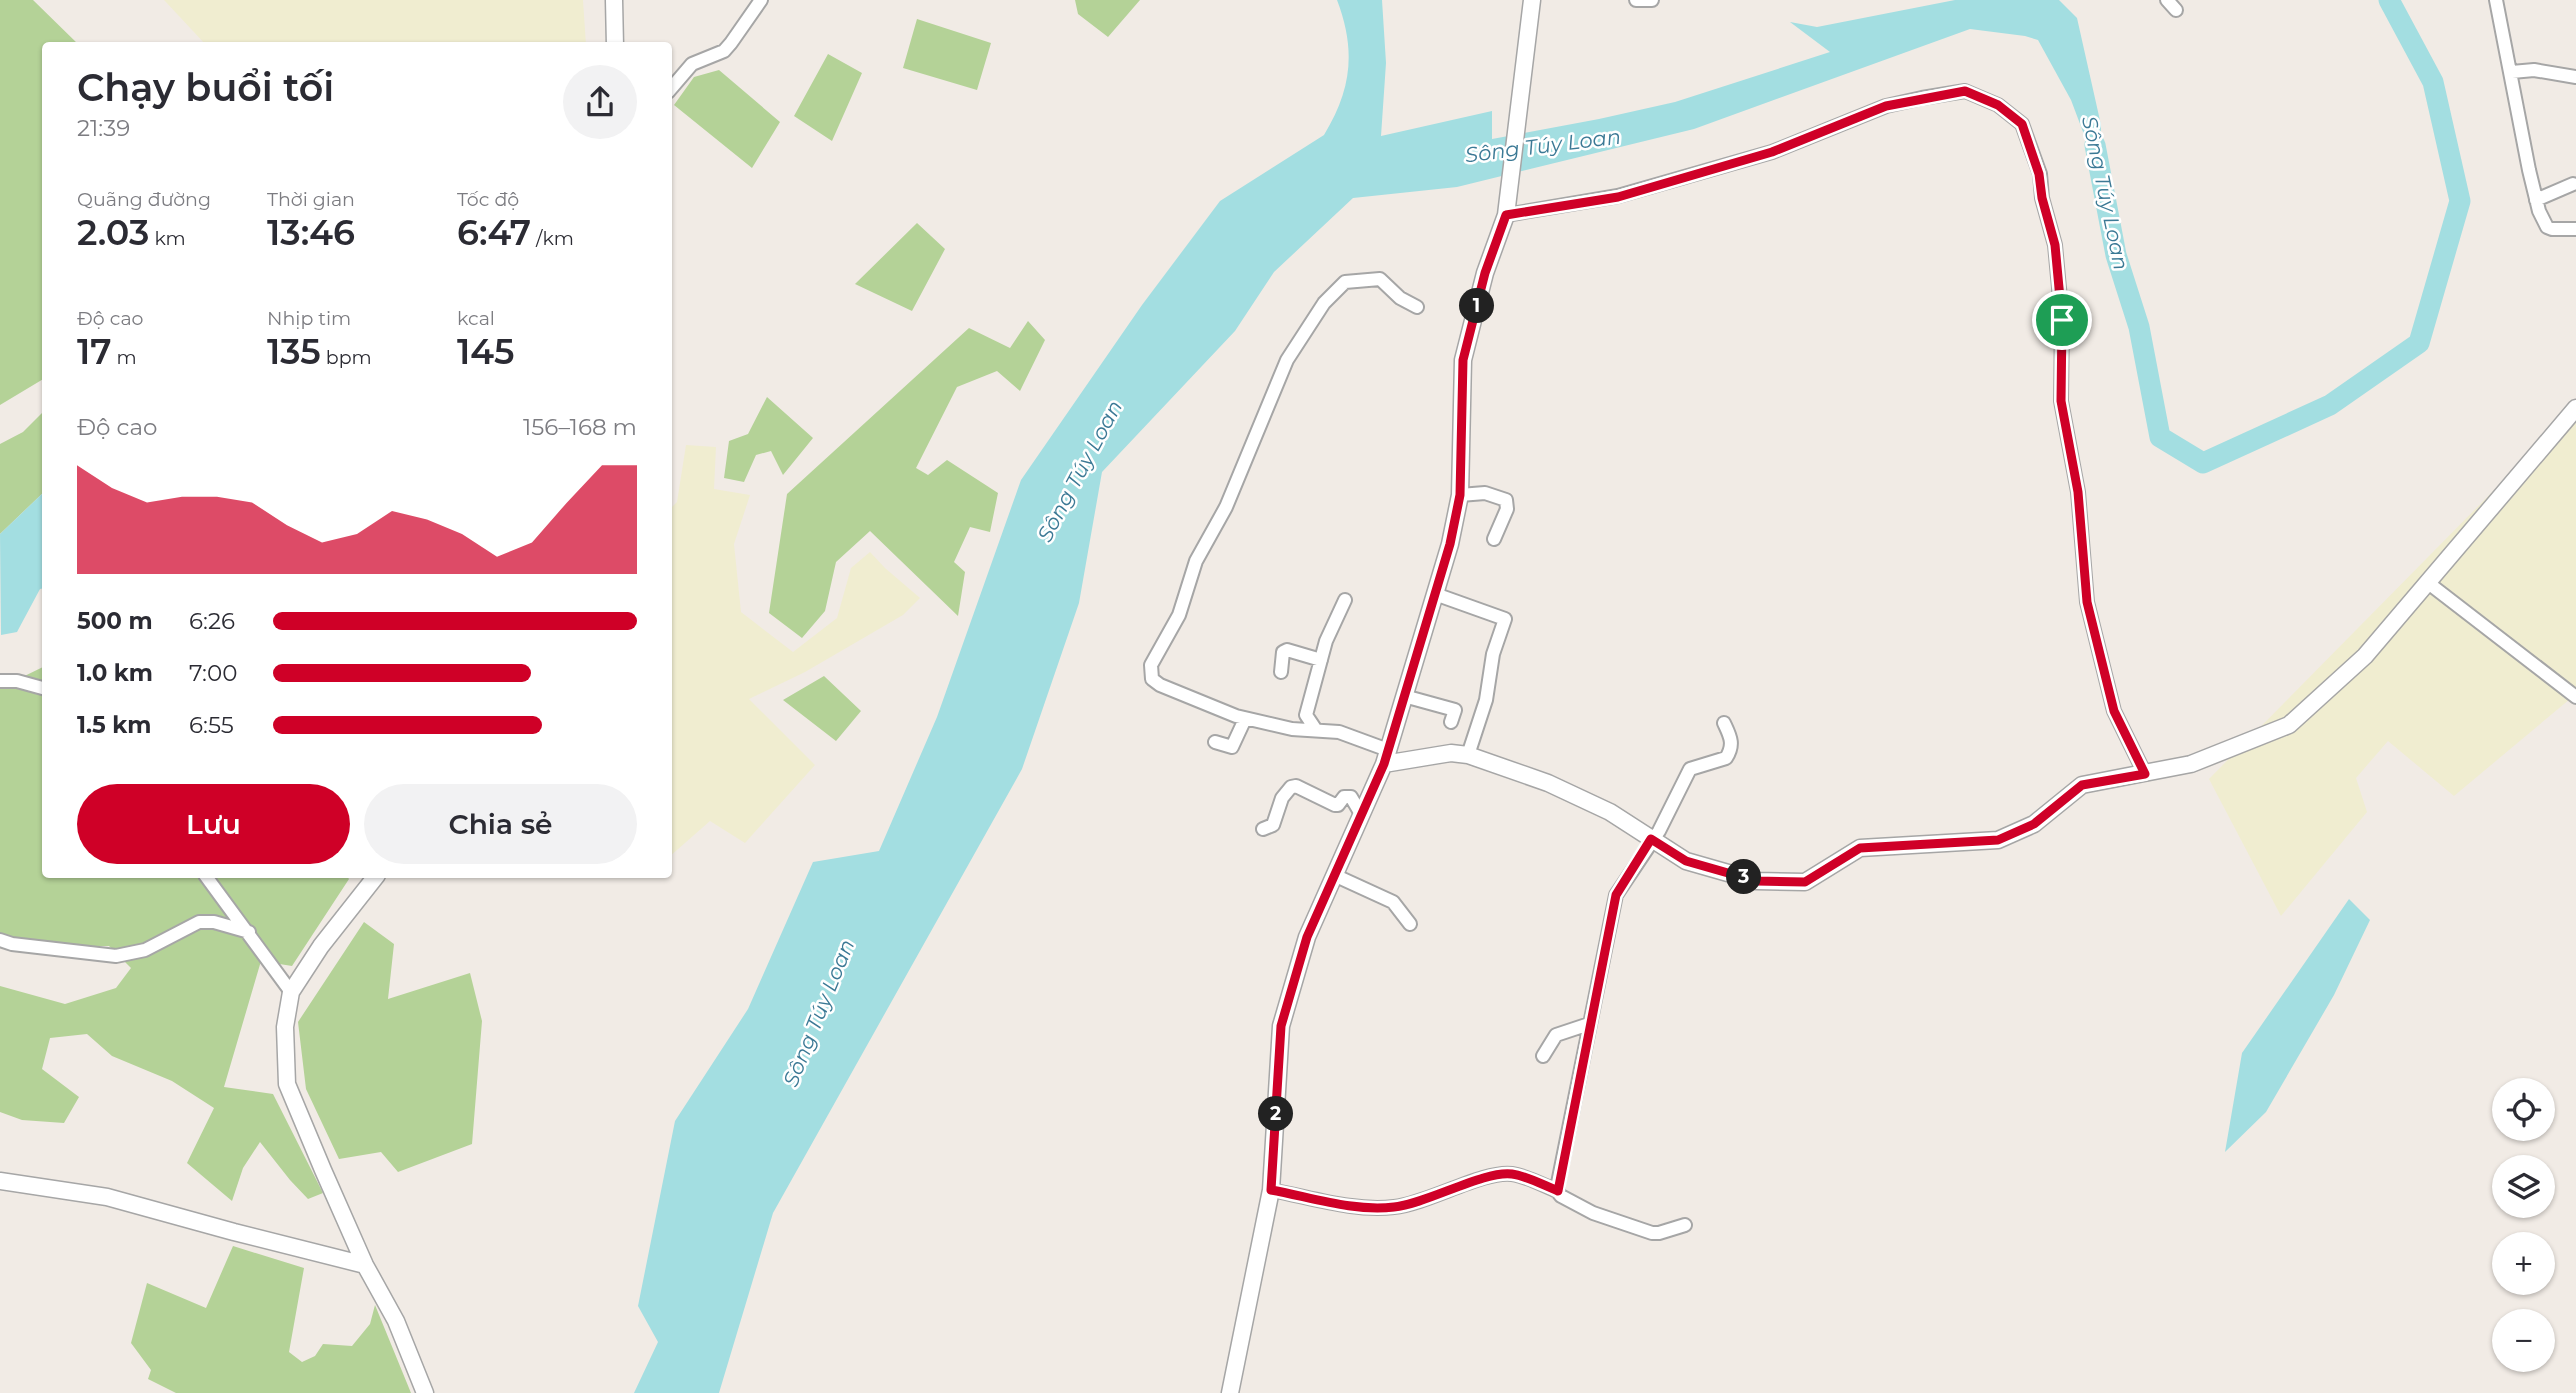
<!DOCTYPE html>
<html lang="vi">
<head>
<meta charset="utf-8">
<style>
	:root { --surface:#fff; --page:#f2f2f3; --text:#2b2b33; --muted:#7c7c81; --accent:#cf0027 }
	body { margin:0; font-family:Montserrat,sans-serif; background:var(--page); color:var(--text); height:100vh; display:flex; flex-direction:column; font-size:26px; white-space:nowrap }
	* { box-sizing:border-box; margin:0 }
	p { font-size:23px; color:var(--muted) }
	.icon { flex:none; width:38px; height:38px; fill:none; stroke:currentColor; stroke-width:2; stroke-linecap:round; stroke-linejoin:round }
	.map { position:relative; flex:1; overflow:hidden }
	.drawer { position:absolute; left:42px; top:42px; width:630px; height:836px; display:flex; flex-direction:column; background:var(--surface); border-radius:7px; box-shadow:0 2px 5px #0004 }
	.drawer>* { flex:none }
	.fabs { position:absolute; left:2492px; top:1078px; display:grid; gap:14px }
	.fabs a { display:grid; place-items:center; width:63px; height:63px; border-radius:50%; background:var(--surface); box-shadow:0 2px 5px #0004; font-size:35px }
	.pin { position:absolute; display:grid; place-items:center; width:60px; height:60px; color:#fff; margin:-30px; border:4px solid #fff; border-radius:50%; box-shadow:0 2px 7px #0007 }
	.km { position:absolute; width:35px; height:35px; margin:-18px; border-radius:50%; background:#222; color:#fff; font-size:19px; line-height:35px; text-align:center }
	.round { display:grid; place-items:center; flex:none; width:74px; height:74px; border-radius:37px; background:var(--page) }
	.overview { display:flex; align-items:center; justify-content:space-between; height:119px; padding:0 35px }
	h1 { font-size:38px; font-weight:600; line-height:52px }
	.metrics { display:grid; grid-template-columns:repeat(3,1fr); gap:10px; height:119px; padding:7px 35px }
	.metrics div { display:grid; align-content:center }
	.metrics b { font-size:35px; font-weight:600 }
	.metrics small { font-size:19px; font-weight:400 }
	.metrics p { font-size:19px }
	.chart { height:196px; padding:14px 35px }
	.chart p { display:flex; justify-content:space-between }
	.chart svg { width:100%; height:126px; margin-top:7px; fill:var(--accent); opacity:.7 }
	.action { display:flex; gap:14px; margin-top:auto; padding:14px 35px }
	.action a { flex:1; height:80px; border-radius:42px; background:var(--accent); color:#fff; font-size:28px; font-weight:600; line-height:80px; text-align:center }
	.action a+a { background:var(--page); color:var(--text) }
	ul { padding:0 35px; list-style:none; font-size:23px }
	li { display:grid; grid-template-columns:112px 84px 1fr; align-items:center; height:52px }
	li i { height:18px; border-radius:9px; background:var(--accent) }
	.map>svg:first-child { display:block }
</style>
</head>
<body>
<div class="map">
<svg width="2576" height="1393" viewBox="0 0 2576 1393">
	<rect width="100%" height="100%" fill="#f1ebe5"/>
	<!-- farmland -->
	<path fill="#f0edd0" d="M164,0H583L586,45H206Z
		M2576,407V694L2454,796L2388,741L2356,778L2367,812L2281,916L2209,779Z
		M686,445L716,447L714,489L750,495L734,544L741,612L793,652L837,618L851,568L870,552L885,568L920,598L903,615L805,672L749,699L815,765L745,843L710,821L669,857L668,511L677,502Z"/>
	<!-- forest -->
	<path fill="#b4d297" d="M0,0H33L79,45L46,46L45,378L0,405Z
		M1075,0H1140L1108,37L1078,14Z
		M917,19L991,43L977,90L903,68Z
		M828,54L862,73L832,141L794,116Z
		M719,70L780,122L752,168L674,105L694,77Z
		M917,223L945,249L912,311L855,284Z
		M1028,321L1045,340L1020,391L997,371L957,387L916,468L928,475L947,460L998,493L990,532L970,527L954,562L965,572L958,616L870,531L836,562L825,611L802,638L769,613L787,494L969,328L1010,348Z
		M767,397L813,438L783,475L771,451L756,455L744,482L724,478L729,441L748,434Z
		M45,410V491L0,534V444L23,432Z
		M45,666L46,875H346L349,879L292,966L261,961L224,1087L273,1094L323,1193L308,1199L290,1180L260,1142L243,1168L232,1201L187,1163L214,1108L172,1081L112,1056L87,1034L50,1038L42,1069L79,1097L64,1123L22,1120L0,1112V986L65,1004L116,988L131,968L109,946L14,948L0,934V688Z
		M824,676L861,711L836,741L783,700Z
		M364,922L394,944L388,999L470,973L482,1021L472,1144L398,1172L381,1152L339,1159L306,1089L298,1022Z
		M233,1246L304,1268L289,1352L302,1362L315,1356L323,1344L352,1346L370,1324L375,1305L411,1393H176L148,1379L151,1370L131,1343L147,1283L206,1308Z"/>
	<!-- water -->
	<path fill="#a3dee1" d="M1337,0H1382L1386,63L1381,136L1492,111V139L1599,119L1675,102L1830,52L1790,22L1817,27L1955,0H2059L2077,18L2101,125L2100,177L2071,100L2038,40L2025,36L1970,29L1694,129L1457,187L1353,198L1274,272L1235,331L1102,472L1079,603L1022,769L773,1213L719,1393H634L658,1342L638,1306L675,1121L748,1009L813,862L879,851L937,717L1021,480L1142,305L1220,201L1324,135C1352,89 1356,50 1337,0Z
		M45,491V588L40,589L17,632L1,635L0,534Z
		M2349,899L2370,920L2334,995L2266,1112L2225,1152L2242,1053Z"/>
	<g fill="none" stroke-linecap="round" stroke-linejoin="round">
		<!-- river -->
		<path stroke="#a3dee1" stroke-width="21" d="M2095,145L2116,255L2139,327L2160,437L2203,463L2330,405L2419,343L2460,201L2433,82L2389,0"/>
		<defs>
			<path id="minor" d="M1636,0H1652
				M2167,0L2176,10
				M2496,0L2529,170L2539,211L2547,227L2552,229H2576
				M2512,72L2534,70L2576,77
				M668,92L692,64L724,51L731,43L761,0
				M2536,200L2573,184
				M1506,215L1618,196L1772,152L1886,106L1922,98L1965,91L1998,105L2022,124L2040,174L2042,198L2055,245L2062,320L2061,401L2078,492L2087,602L2114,711L2145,774
				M1460,495L1485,493L1506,500L1507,509L1494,539
				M2427,582L2576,697
				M1435,594L1505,619L1493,654L1486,700L1468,755
				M1281,672L1283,652L1287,650L1321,660
				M0,681H17L46,689
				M1404,696L1455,710L1451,722
				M1316,730L1306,715L1326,641L1345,600
				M1215,742L1232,747L1245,719
				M1388,750L1339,732L1292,729L1236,716L1160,685L1152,679L1151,665L1179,615L1196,561L1226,507L1287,360L1324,303L1345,282L1380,279L1400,298L1417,307
				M1263,829L1273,825L1282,798L1291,787L1296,786L1335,805H1338L1344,797H1351L1361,814
				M205,875L291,992
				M1334,875L1393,902L1410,924
				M0,940L12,944L116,956L145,950L199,922H214L249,932
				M1543,1056L1556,1035L1589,1024
				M1271,1190C1310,1197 1354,1212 1394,1207C1427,1204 1484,1170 1512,1174C1527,1176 1543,1185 1557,1191
				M1685,1225L1659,1233H1652L1593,1213L1561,1196L1557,1191L1558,1183L1616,895L1659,831L1690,769L1726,758C1735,744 1730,736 1724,723"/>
			<path id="tertiary" d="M614,0L615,46
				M1384,764L1451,753L1468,755L1548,783L1610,812L1686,861L1756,881L1805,882L1860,848L1998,840L2034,824L2082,785L2191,764L2289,725L2365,656L2576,408
				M377,875L321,946L291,992L285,1027L287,1084L323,1170L365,1265L396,1321L425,1393
				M0,1181L107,1197L234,1232L365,1265
				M1230,1393L1271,1190L1281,1026L1307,937L1384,764L1450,544L1460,495L1463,360L1485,273L1506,215L1532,0"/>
		</defs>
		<!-- minor casing -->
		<use href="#minor" stroke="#a6a6a6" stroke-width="16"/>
		<!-- tertiary casing -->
		<use href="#tertiary" stroke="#a6a6a6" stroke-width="19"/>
		<!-- minor -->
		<use href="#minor" stroke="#fff" stroke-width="12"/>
		<!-- tertiary -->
		<use href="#tertiary" stroke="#fff" stroke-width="16"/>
	</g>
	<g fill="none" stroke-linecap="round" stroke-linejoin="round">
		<defs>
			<path id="route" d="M1965,91L1998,105L2022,124L2039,174L2042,198L2055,245L2062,320L2061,401L2078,492L2087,602L2114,711L2145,774L2082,785L2034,824L1998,840L1860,848L1805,882L1756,881L1686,861L1651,839L1616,895L1558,1191C1543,1185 1527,1176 1512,1174C1485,1170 1426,1204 1394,1207C1354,1212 1310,1197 1271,1190L1281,1026L1307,937L1384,764L1450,544L1460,495L1463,360L1485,273L1506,215L1618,197L1772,152L1886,106Z"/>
		</defs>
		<!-- route casing -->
		<use href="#route" stroke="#fff" stroke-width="14"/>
		<!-- route -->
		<use href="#route" stroke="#cf0027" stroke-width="9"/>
	</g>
	<g text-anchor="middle" stroke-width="5" stroke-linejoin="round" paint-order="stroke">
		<!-- water labels -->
		<g font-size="21" font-style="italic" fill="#3b7995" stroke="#fff">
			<text transform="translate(1543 146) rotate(-7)" y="7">Sông Túy Loan</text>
			<text transform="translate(2105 193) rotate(78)" y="7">Sông Túy Loan</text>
			<text transform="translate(1080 471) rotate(-62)" y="7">Sông Túy Loan</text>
			<text transform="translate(819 1013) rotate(-68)" y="7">Sông Túy Loan</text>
		</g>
	</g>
</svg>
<div class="fabs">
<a><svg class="icon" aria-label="locate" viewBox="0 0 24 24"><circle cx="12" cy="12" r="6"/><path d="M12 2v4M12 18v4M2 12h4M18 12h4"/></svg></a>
<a><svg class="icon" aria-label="layers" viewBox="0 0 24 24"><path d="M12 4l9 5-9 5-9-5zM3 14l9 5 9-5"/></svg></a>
<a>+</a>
<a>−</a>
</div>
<div class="pin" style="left:2062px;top:320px;background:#1e9e55"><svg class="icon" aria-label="arrive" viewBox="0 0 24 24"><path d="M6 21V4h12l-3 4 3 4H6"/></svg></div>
<b class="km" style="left:1477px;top:306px">1</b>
<b class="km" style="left:1276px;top:1114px">2</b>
<b class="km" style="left:1744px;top:877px">3</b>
<section class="drawer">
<div class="overview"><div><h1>Chạy buổi tối</h1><p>21:39</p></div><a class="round"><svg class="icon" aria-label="share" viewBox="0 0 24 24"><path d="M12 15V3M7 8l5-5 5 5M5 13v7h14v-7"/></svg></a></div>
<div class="metrics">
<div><p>Quãng đường</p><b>2.03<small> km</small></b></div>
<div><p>Thời gian</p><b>13:46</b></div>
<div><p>Tốc độ</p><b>6:47<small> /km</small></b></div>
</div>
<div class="metrics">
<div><p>Độ cao</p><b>17<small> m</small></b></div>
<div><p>Nhịp tim</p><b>135<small> bpm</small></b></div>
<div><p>kcal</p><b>145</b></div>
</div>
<div class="chart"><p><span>Độ cao</span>156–168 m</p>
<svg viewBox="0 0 160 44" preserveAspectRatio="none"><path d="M0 44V6L10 14L20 19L30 17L40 17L50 19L60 27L70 33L80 30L90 22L100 25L110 30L120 38L130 33L140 19L150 6L160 6V44z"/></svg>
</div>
<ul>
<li><b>500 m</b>6:26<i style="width:100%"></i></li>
<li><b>1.0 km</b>7:00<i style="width:71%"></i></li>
<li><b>1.5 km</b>6:55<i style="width:74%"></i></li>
</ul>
<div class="action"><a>Lưu</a><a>Chia sẻ</a></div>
</section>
</div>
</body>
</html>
